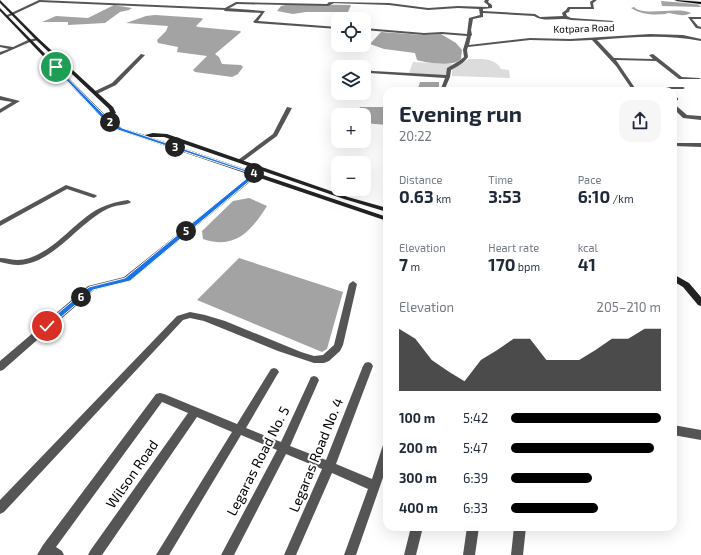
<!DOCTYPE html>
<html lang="en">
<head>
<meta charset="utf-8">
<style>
	:root { --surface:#fff; --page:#f6f6f7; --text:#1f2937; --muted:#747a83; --accent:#000 }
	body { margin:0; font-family:"Exo 2",sans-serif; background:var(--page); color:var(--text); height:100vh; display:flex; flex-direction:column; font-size:15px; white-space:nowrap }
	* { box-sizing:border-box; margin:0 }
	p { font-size:13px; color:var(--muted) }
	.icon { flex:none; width:22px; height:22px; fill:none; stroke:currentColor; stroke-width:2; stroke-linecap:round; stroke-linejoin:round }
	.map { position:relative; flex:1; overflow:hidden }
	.drawer { position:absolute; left:383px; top:87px; width:294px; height:444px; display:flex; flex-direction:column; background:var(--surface); border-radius:12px; box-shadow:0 4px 16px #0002 }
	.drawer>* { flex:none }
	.controls { position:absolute; left:331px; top:12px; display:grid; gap:8px }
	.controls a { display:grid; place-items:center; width:40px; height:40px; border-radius:8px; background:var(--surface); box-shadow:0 4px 16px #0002; font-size:20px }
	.pin { position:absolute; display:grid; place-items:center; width:34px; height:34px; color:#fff; margin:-17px; border:2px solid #fff; border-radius:50%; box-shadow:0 1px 4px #0007 }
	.km { position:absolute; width:20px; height:20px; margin:-10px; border-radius:50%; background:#222; color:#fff; font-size:11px; line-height:20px; text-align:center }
	.round { display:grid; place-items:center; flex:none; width:42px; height:42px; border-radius:12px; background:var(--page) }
	.headline { display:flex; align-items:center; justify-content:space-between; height:68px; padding:0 16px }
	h1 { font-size:22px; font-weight:700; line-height:30px }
	.figures { display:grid; grid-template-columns:repeat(3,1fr); gap:6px; height:68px; padding:4px 16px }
	.figures div { display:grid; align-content:center }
	.figures b { font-size:17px; font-weight:700 }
	.figures small { font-size:11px; font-weight:400 }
	.figures p { font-size:11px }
	.chart { height:112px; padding:8px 16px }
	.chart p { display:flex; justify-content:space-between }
	.chart svg { width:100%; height:72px; margin-top:4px; fill:var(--accent); opacity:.7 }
	ul { padding:0 16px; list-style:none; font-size:13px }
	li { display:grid; grid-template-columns:64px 48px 1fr; align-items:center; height:30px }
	li i { height:10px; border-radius:5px; background:var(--accent) }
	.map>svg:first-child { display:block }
</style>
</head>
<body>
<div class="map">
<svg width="701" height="555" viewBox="0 0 701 555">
	<rect width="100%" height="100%" fill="#fff"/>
	<!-- green -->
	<path fill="#dcdcdc" d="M469,59C480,59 495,57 501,69L509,70L510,78L452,76V69Z
		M413,62L452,64L445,76L409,73Z"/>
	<!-- water -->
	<path fill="#a3a3a3" d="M661,1L698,4L701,7L662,6Z
		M290,4L351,5L348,12H306L293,14L277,11L281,6Z
		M114,5L132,8L129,10L120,12L105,23L68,25V22H42L56,16L88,18Z
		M634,7C643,17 677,6 691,13C682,18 674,13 666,13L667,14C654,15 642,15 631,8Z
		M155,15L201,18L203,19L196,26L198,27L240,31L241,32L215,54L219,57L222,64L241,65L243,67L238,74L232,77L195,72L193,70L207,56L177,52L178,47L158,43L157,40L166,31L168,26L126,23L146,16Z
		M381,32L422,35L441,34L456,43L462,50L461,59C454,67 427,63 417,60L415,53L384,49L370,44Z
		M420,82H439V91H417Z
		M360,107H387V125L364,123V115H356Z
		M249,198L267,206C251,231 236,250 203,239L202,231L233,201Z
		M239,258L343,292L327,349L322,352L197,300Z"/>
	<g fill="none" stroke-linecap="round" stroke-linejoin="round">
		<defs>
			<path id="primary" d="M675,0L701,2V4L677,1Z"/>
		</defs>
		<!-- primary casing -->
		<use href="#primary" stroke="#dbdbdb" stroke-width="2"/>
		<!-- minor -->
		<path fill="#555" fill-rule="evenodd" d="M485,0H489L488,2L492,5V8L483,9V11L535,14L540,17L563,16L562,13L566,10L568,7H591L590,2L593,0H597L593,3L594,9H570L569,12L566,13L567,16L571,18L614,21L612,22L571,20C560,17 543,23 534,16L483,13V17L473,19L471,30L472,35L471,36L469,45L530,38L570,39L650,34L683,35L701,39V41C666,34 632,37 597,40L614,58L653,59L649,55L653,54L682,77L699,78L701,79H679L656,61L616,60L637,91H633L616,66L592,40L570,41L530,40L468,47L467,50L468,57C464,63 458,66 451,70L450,77L444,91H440L445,78L369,73L364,71V69L373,71L446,75L447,68L459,61L464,57L463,50L467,36L442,34L424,35L364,30V28L424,33L442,32L467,34L469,18L480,15L479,9L458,8L428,10L389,5L330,3L332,2L389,3L428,8L458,6L488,7V5L484,2Z
			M226,8L265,11L258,21L338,27V29L255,23L253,22L261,13L224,11Z
			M688,17H701V19H692L698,26L701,27V29L696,28Z
			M37,38L38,40L30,42L0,55V52L9,49L0,47V45L13,47L28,40Z
			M141,54L145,55L116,85L97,94H93V92L112,83Z
			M335,67H339H338V69H335Z
			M664,87H683L685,88L683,89H670L671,91H666L664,88Z
			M673,95L678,98V100L673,101Z
			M0,96L20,101L0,113V109L12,102L0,100Z
			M673,103L687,115L701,116V120L683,118L673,108Z
			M287,107L292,108L277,136L242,162H238V160L273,134Z
			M676,143H701V147L674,146L673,145Z
			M256,172L258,173V175L130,281L94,290L3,370L0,371V361L88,286L124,277Z
			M66,185L96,195L97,196L94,198L67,189L0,226V221Z
			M128,200L131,202L130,203C125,205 118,205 112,207C80,219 55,264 18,265C12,265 6,263 0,262V258C6,258 12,260 18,260C47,259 71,226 93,212C104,205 115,202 128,200Z
			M353,281L357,284L343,345L340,351L329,361L324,363H314L278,351L204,321L190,318L183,320L4,512L0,514V500L177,316L190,312L205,315L225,321L301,352L314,356L323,355L334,345L349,284Z
			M368,362L371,363L373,366L336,464L372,479L382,448L383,445L387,443V466L356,555H344L368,489L332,473L296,555H284L322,469L286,454L234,555H221L277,450L241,435L169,555H156L232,432L197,417L102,555H88L90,551L188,413L162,402L56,547L62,551L64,555H37L43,545L156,394L160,393L164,394L237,424L271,369L274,368L277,369L279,372L277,375L246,428L281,442L311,377L314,376L317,377L319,380L290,446L326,460L363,366L365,363Z
			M673,425L701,430V440L673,435Z
			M411,527H423L416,555H404Z
			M467,527H479L475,555H463Z
			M514,527H526L523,555H511Z"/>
		<!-- tertiary -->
		<path fill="#555" fill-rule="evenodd" d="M39,0L225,8L236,2L327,4L329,2L334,3L328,6L237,4L226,10L40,2L8,17L5,16Z"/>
		<!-- secondary -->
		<path fill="#222" fill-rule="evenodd" d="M0,0L38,38L113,107L116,113L108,117L122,128L145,135L153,133L167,134L348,197L387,208V212L344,199L164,137H150L387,217V221L118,130L102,118L0,11V8L105,115L110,112L109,109L36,40L0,3Z
			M673,274L689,283L701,297V306L698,305L683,287L673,281Z"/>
		<!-- primary -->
		<use href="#primary" fill="#000" fill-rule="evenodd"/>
	</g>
	<!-- route -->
	<path fill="#1a73e8" stroke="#fff" d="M54,67H57L105,116L122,128L258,174L130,281L93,290L47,329L44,328V325L89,287L125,278L252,174L118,130L102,118Z"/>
	<g text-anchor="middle" stroke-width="4" stroke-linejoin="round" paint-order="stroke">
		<!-- far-street labels -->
		<g font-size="10" fill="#000" stroke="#fff">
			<text transform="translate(584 28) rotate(-2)" y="4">Kotpara Road</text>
		</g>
		<!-- near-street labels -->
		<g font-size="14" fill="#000" stroke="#fff">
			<text transform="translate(316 455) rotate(-68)" y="5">Legaras Road No. 4</text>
			<text transform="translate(258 461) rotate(-63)" y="5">Legaras Road No. 5</text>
			<text transform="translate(132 474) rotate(-55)" y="5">Wilson Road</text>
		</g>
	</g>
</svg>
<div class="controls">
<a><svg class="icon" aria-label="locate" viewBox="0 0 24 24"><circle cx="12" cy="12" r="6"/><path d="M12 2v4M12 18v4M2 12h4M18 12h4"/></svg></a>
<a><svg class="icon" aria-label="layers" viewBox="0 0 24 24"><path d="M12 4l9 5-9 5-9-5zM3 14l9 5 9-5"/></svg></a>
<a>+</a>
<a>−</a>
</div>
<div class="pin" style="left:56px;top:67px;background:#1e9e55"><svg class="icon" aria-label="arrive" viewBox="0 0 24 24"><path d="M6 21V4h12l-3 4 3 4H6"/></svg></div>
<div class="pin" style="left:47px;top:326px;background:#d93025"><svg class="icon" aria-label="check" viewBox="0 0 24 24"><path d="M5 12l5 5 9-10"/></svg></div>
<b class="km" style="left:110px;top:122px">2</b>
<b class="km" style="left:175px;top:147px">3</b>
<b class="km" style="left:254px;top:173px">4</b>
<b class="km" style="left:186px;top:231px">5</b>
<b class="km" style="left:81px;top:297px">6</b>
<section class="drawer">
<div class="headline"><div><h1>Evening run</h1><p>20:22</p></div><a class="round"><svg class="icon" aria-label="share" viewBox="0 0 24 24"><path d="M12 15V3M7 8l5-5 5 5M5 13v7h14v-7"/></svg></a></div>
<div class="figures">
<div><p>Distance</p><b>0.63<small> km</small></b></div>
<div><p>Time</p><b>3:53</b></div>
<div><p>Pace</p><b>6:10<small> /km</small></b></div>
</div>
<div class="figures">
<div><p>Elevation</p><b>7<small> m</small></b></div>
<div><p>Heart rate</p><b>170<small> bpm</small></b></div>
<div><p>kcal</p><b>41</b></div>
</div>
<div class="chart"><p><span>Elevation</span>205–210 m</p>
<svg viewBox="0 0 160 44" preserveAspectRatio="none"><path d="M0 44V6L10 12L20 25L30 32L40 38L50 25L60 19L70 12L80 12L90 25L100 25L110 25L120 19L130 12L140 12L150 6L160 6V44z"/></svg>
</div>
<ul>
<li><b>100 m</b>5:42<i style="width:100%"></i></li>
<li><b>200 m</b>5:47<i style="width:95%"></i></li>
<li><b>300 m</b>6:39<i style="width:54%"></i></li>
<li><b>400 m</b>6:33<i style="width:58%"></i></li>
</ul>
</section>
</div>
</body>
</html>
